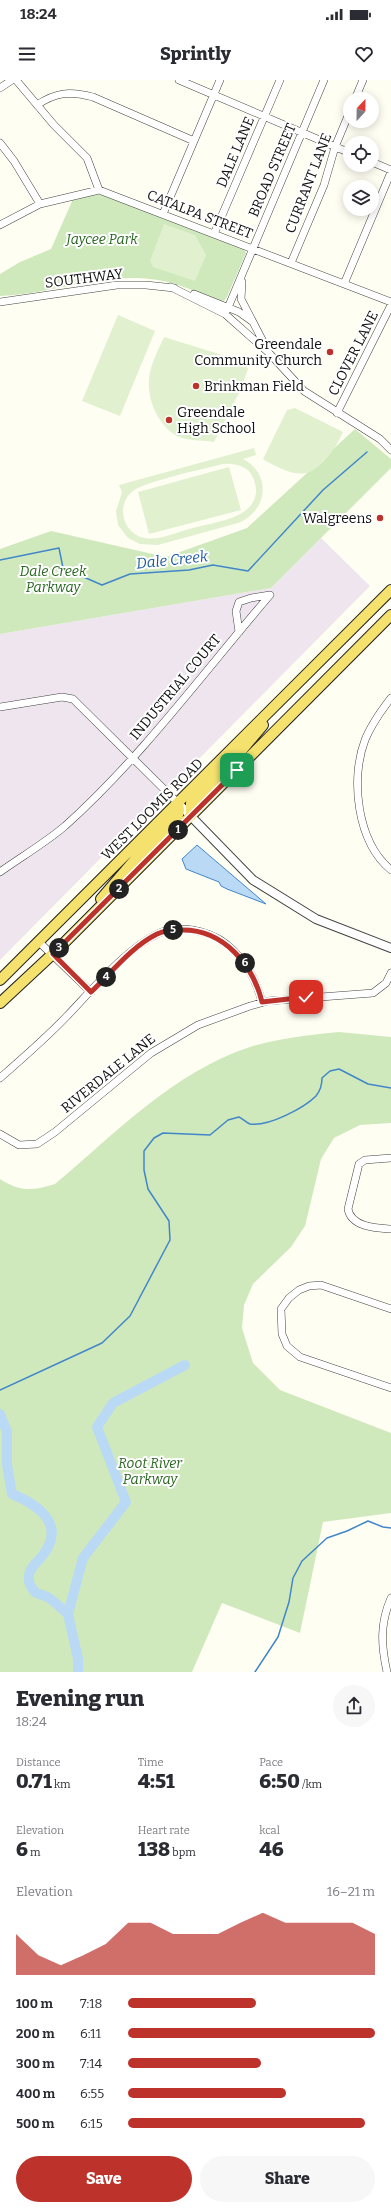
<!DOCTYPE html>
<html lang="en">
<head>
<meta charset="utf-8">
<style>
	:root { --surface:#fff; --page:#f7f7f7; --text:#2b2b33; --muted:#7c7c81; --accent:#bd332b }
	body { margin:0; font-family:Bitter,serif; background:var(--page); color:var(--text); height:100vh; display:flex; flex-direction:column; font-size:15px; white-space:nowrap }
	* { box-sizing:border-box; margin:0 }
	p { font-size:13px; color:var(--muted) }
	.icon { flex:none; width:22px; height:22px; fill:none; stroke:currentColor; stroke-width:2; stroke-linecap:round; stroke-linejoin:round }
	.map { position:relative; height:1592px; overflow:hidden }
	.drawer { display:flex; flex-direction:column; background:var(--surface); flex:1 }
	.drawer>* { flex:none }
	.needle { width:26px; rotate:22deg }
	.buttons { position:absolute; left:343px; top:12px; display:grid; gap:8px }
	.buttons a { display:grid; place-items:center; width:36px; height:36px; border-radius:50%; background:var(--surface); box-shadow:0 2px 10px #0003; font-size:20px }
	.pin { position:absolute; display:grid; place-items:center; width:34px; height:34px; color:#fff; margin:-17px; border-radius:8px; box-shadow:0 2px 6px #0006 }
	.km { position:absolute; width:20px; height:20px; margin:-10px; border-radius:50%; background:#222; color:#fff; font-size:11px; line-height:20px; text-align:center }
	.round { display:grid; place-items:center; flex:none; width:42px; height:42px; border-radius:21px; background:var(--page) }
	.summary { display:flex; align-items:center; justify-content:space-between; height:68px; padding:0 16px }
	h1 { font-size:22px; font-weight:800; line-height:30px }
	.metrics { display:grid; grid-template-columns:repeat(3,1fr); gap:6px; height:68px; padding:4px 16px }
	.metrics div { display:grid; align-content:center }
	.metrics b { font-size:20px; font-weight:800 }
	.metrics small { font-size:11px; font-weight:400 }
	.metrics p { font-size:11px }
	.chart { height:112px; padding:8px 16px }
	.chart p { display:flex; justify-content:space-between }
	.chart svg { width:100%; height:72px; margin-top:4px; fill:var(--accent); opacity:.7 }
	.primary-button { display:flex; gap:8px; margin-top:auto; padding:8px 16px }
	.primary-button a { flex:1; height:46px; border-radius:24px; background:var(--accent); color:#fff; font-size:16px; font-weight:800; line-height:46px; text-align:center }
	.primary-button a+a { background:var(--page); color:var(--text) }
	ul { padding:0 16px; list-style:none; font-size:13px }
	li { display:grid; grid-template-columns:64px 48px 1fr; align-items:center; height:30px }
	li i { height:10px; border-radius:5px; background:var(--accent) }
	.status { display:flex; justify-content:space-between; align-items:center; height:28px; padding:0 20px; background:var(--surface); direction:ltr }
	.status svg { height:11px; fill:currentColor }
	header { display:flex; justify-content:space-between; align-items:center; height:52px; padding:0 16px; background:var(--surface); font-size:18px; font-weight:800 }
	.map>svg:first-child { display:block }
</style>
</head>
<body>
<div class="status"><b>18:24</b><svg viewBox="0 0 49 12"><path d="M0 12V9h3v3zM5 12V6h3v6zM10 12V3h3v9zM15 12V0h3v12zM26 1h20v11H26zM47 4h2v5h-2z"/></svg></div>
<header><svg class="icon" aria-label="menu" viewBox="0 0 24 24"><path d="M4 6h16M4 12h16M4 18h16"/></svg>Sprintly<svg class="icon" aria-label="heart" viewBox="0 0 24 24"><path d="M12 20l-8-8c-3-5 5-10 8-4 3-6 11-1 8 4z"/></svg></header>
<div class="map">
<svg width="391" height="1592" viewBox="0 0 391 1592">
	<rect width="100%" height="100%" fill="#fffef3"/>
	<!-- industrial -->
	<path fill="#eee5ee" d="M321,458L370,506L0,880V554L271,508Z"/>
	<!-- green -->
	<path fill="#cfe9bd" d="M95,114L109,117L244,169L246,173L227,217L224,221H219C199,213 180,204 158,200C105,191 53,214 0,216V194L20,182L51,169L73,119Z
		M355,349L391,379V388L271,508L0,554V469L51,451L166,477L247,448Z
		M339,952L391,957V1043L360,1045L334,1058L321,1079L305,1146L291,1167L253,1204L244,1225L242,1248L253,1283L280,1310L391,1353V1433L323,1442L300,1553L222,1523L192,1592H0V1099C20,1112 33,1111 55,1104C115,1054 173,992 250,967C279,958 309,955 339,952Z"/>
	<!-- pitch -->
	<path fill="#e1f0cf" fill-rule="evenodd" d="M164,144L195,155L206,175L195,201L153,187L150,181Z
		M118,235L155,251L120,336L82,321Z
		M164,257L245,282L248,289L240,311L214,362C203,360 186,361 177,356C156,344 145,315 150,292C153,280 159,268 164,257Z
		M295,328L343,352C337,366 322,389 306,393C293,396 274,386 263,379L287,330Z
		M254,368L256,375L243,379C272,394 268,431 238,443L158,465L140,464L128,458L118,445L116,431L122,412L119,405ZM223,384C232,383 242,385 249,391C253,396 256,404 256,411C255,439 214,442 193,448C179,451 160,461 145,458C123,454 115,425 133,411C146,401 204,389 223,384Z
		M229,387L241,430L149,454L138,412Z"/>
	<!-- water -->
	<path fill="#b9d9f5" stroke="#4286ca" d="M197,765L266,824L227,809L221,806L219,802L186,789L182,779Z"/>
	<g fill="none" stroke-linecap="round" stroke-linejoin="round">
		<!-- stream -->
		<path stroke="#4286ca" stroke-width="1.5" d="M0,480L59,468L63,488L102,505L130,494L189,490L213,485L248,491L323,410L367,372
			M0,1310L102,1263L130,1236L170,1160L169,1141L148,1109L144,1090V1071L154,1058L163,1053L210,1055L228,1040L239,1037C243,1039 247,1043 250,1044C268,1047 304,1028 316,1016C320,1011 322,1004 322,998L330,991L339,989L368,1004L391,1008
			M255,1592L278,1557L289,1522L293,1498L302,1481L327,1458L347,1451L368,1441L383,1447L391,1448"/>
		<!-- river -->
		<path stroke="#b9d9f5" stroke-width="10" d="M0,1334L7,1352V1385L12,1414C39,1425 66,1445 43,1475C36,1484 27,1489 29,1501C29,1504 33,1510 35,1512C39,1515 45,1515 49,1518C56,1523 62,1529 68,1534
			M78,1592V1579L68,1534L83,1478L126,1422L97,1347L113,1323L185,1285"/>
		<defs>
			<path id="minor" d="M16,0L54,45L87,78L99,110
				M179,0L350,73
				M0,8L12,0
				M355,19L363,0
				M37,25C56,12 70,11 93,17L194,61
				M0,63L14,81L40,124
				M372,82L391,90
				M163,134L220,0
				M0,145L40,124L99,110L391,222
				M214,154L280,0
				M291,183L324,105L335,67L350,31
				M242,202L241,219L268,271
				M344,204L391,92
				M171,207L225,234L269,273L304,311L380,359L391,370
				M194,214L239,232L253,242
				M0,222L117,205H146L174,208
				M227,230L324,0
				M337,333L391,225
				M391,618C381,631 371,645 365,660C350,699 357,762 391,790
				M0,627L62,617L73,619L178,723
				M0,792C21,777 45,763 65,746C140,679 204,592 270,515L251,518L239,522L236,531L239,552
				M39,862L91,912
				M0,998C23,978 46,958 67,936C91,911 126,869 157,854C178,844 208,850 226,864C245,879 256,899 262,922
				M0,1054L19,1065L37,1064L55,1052L151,973L198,945L250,926L268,921L373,913L386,903L391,893
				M391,1078L365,1080L359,1084L348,1129C351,1147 376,1148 391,1149
				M391,1229L321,1205L309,1206L299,1210L289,1218L281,1229L282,1254L287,1266L300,1277L391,1308
				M387,1592C381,1565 380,1543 391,1518"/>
			<path id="tertiary" d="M178,723L253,800L316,839L391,868"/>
			<path id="primary" d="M191,736V723L230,684L263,645
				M101,819L138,776L178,735L179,730L178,723
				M0,900L391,510
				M0,923L58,869L391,535"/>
		</defs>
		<!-- minor casing -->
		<use href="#minor" stroke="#434343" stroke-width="8"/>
		<!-- tertiary casing -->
		<use href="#tertiary" stroke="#434343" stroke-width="10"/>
		<!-- primary casing -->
		<use href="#primary" stroke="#212121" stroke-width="12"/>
		<!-- minor -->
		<use href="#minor" stroke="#fff" stroke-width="7"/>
		<!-- tertiary -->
		<use href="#tertiary" stroke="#fff" stroke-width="8"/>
		<!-- primary -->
		<use href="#primary" stroke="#f4e16e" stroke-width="10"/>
	</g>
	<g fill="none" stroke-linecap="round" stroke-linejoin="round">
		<defs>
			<path id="route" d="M237,690L53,874L91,912C111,893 131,867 157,854C165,850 174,850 183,850C224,850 253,885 262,922L306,917"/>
		</defs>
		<!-- route casing -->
		<use href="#route" stroke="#fff" stroke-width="8"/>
		<!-- route -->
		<use href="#route" stroke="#bd332b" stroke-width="5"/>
	</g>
	<!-- markers -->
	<g fill="#bd332b" stroke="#fff" stroke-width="1.5">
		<circle cx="330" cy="272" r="4"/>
		<circle cx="196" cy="306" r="4"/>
		<circle cx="169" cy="340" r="4"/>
		<circle cx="380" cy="438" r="4"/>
	</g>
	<g text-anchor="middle" stroke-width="4" stroke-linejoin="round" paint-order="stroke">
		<!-- street labels -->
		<g font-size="14" fill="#101010" stroke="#fff">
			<text transform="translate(235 72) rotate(-67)" y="5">DALE LANE</text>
			<text transform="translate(272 90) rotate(-67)" y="5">BROAD STREET</text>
			<text transform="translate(308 103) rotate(-69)" y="5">CURRANT LANE</text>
			<text transform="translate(200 134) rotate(21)" y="5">CATALPA STREET</text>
			<text transform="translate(84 198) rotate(-7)" y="5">SOUTHWAY</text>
			<text transform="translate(353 273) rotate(-63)" y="5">CLOVER LANE</text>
			<text transform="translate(175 607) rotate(-50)" y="5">INDUSTRIAL COURT</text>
			<text transform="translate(152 729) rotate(-45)" y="5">WEST LOOMIS ROAD</text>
			<text transform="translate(108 993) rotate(-39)" y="5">RIVERDALE LANE</text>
		</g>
		<!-- park labels -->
		<g font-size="14" font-style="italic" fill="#296721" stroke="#fff">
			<text x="102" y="164">Jaycee Park</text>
			<text x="53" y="496">Dale Creek<tspan x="53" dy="16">Parkway</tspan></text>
			<text x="150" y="1388">Root River<tspan x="150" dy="16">Parkway</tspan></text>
		</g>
		<!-- poi labels -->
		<g font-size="14" fill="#101010" stroke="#fff" text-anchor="end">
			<text x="322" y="269">Greendale<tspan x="322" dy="16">Community Church</tspan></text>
			<text x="204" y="311" text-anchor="start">Brinkman Field</text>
			<text x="177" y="337" text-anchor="start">Greendale<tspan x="177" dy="16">High School</tspan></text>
			<text x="372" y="443">Walgreens</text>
		</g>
		<!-- water labels -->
		<g font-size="15" font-style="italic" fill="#1b599f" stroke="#fff">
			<text transform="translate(172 480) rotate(-6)" y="5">Dale Creek</text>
		</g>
	</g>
</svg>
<div class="buttons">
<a><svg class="needle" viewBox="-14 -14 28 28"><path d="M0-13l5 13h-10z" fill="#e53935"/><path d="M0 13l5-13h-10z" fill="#7c7c81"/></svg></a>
<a><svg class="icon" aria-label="locate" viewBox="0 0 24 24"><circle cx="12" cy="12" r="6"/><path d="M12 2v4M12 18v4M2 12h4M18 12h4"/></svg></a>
<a><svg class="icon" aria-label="layers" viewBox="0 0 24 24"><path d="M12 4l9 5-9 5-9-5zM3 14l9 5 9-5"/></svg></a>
</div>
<div class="pin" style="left:237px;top:690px;background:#1e9e55"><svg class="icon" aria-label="arrive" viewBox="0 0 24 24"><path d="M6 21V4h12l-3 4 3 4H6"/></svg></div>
<div class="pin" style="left:306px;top:917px;background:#d93025"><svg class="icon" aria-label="check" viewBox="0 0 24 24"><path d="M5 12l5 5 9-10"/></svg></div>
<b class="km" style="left:178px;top:750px">1</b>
<b class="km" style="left:119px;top:809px">2</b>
<b class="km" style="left:59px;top:868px">3</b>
<b class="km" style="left:106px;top:897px">4</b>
<b class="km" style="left:173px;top:850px">5</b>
<b class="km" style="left:245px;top:883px">6</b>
</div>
<section class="drawer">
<div class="summary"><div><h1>Evening run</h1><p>18:24</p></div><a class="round"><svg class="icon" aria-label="share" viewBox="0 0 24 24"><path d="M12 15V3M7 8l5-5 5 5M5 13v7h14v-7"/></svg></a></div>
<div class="metrics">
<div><p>Distance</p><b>0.71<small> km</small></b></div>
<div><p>Time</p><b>4:51</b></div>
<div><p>Pace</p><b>6:50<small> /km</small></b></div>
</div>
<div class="metrics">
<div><p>Elevation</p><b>6<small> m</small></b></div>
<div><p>Heart rate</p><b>138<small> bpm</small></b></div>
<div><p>kcal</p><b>46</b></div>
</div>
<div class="chart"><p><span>Elevation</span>16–21 m</p>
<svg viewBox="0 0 160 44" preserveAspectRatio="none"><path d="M0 44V19L10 32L20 38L30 32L40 25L50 12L60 12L70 19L80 19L90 19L100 12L110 6L120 12L130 12L140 12L150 12L160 19V44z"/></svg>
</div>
<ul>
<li><b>100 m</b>7:18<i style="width:52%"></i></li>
<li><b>200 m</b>6:11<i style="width:100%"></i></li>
<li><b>300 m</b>7:14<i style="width:54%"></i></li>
<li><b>400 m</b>6:55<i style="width:64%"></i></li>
<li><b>500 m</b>6:15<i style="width:96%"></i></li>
</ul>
<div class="primary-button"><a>Save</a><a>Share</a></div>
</section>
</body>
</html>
